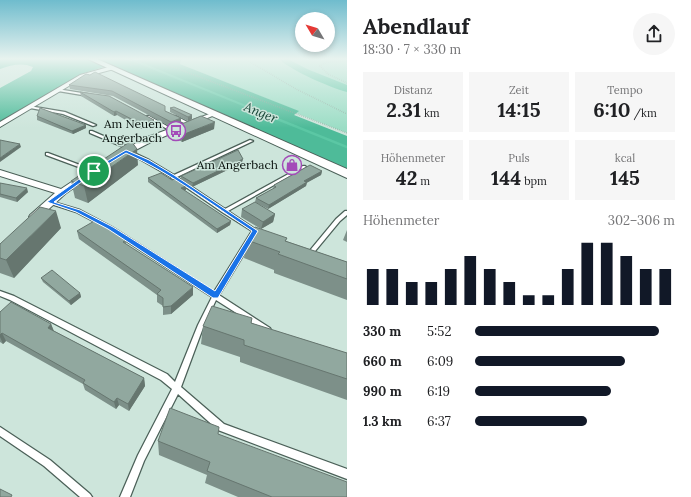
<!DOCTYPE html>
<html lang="de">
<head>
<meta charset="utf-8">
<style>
	:root { --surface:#fff; --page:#f6f6f6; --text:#202124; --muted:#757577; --accent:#111827 }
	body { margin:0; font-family:Lora,serif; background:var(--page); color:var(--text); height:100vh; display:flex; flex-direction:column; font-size:15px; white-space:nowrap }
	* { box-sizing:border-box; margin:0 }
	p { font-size:13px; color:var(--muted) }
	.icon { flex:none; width:22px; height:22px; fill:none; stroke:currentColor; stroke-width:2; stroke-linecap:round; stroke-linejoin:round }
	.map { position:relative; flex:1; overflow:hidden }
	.panel { display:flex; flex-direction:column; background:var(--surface); width:344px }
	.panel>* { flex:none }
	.needle { width:26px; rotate:308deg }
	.tools { position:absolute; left:295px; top:12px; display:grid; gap:8px }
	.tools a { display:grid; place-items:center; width:40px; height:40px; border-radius:50%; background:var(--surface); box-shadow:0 2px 6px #0003; font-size:20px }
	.pin { position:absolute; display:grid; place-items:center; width:34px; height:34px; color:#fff; margin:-17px; border:2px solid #fff; border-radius:50%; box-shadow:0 1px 4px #0007 }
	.round { display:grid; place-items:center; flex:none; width:42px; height:42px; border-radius:21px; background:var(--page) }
	.head { display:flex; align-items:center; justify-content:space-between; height:68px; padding:0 16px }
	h1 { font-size:22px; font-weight:700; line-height:30px }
	.figures { display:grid; grid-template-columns:repeat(3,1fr); gap:6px; height:68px; padding:4px 16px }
	.figures div { display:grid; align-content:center; border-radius:0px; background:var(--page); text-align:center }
	.figures b { font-size:20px; font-weight:700 }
	.figures small { font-size:11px; font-weight:400 }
	.figures p { font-size:11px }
	.chart { height:112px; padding:8px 16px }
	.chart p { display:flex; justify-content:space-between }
	.chart svg { width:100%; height:72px; margin-top:4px; stroke:var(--accent); stroke-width:6 }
	ul { padding:0 16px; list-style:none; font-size:13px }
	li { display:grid; grid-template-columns:64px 48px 1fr; align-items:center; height:30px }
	li i { height:10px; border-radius:5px; background:var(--accent) }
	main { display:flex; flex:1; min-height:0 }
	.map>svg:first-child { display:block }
</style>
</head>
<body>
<main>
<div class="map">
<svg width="347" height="497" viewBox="0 0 347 497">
	<rect width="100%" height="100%" fill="#cde5db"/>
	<!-- green -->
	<path fill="#9bddc5" d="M184,59H347V133L296,113L298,111L180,64L181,60Z"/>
	<!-- forest -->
	<path fill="#4ebb99" d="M0,59H124L133,61L145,59H184L181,60L180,64L299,111L294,115L347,136V170L110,65L81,74L0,123V88L31,71L33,67C22,62 11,65 0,69Z"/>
	<!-- water -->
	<path fill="#5bc7a4" d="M279,59H288L307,69L347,85V92C329,87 292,71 279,59Z"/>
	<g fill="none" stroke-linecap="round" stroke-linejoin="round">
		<!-- stream-far1 -->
		<path stroke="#5bc7a4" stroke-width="2" d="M130,59L248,107"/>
		<!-- stream -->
		<path stroke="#5bc7a4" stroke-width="2.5" d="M245,106L347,147"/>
		<defs>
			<path id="lane" d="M57,89L88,94L90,95L88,96L58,91H57Z
				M29,106L65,112L96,125L93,126L63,114L30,108H29Z
				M147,116H149L174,130L171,131L147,118Z
				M174,116H176L191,124L188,125L174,118Z
				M90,131H92L131,148L128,149L90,133Z
				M250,140L253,141L177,177L225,209L303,166H305L306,167L228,211L258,231L219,295L270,328L271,330L270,332L268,333L266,332L216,300L204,325L181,387L224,424L347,469V479L218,430L178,394L144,461L130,497H120L138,455L172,389L161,380L10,300L0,296V291L14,296L167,374L175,382L198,325L212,297L108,229L76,212L48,203V202L50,201L80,210L112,227L214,292L252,231L222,212L177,181L171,178V177L129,153L132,152L149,160L174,175Z
				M46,153H48L96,171L94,172H92L46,155Z
				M345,211H347V215L340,221L311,256H307L306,255L307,254L336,219Z
				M0,427L50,460L90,494L92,497H80L44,466L0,436Z"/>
			<path id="street" d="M112,66L114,67V69L84,77L0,127V122L80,75Z
				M212,113L217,114L151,142L126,155H120L119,153L145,138Z
				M0,170L61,189L82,175H88L89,177L65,194L38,219L34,220L29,217L30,215L55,193L0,176Z"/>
			<path id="secondary" d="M88,59H97L347,169V178Z"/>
		</defs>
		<!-- lane casing -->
		<use href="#lane" stroke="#4b6058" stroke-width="2.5"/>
		<!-- street casing -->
		<use href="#street" stroke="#4b6058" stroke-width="2"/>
		<!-- secondary casing -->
		<use href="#secondary" stroke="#4b6058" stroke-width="2"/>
		<!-- path -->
		<path stroke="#8fa29a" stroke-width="1.5" stroke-dasharray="0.5 1.5" stroke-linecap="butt" d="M152,59L347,133
			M245,59L296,89L347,114
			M347,61L327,62L320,66L328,74L347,83
			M130,65L154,59"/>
		<!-- lane -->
		<use href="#lane" fill="#fff" fill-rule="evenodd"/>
		<!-- street -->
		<use href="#street" fill="#fff" fill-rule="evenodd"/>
		<!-- secondary -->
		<use href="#secondary" fill="#fff" fill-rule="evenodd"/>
	</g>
	<!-- wall -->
	<path fill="#7d9089" d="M90,75L165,111L181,123L171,127L113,96L70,89L69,85Z
		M80,92L154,120V124L141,129L117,115L114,116L81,96Z
		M170,108L192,115V119L188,121L170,112Z
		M37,116L86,125V128L73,134L37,120Z
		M172,128L214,129L182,142L172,135Z
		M242,163L192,187L181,179V176Z
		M138,165L88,203L75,198L71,181Z
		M322,171L321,175L307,182L306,186L268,209L255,202L256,198L273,189L274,185Z
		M148,178L186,190L184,191L231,221L230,225L217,233L148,182Z
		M0,183L28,192L17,202L0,197Z
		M242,209L275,214L273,222L261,229L241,217Z
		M61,228L14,278L0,273V244Z
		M347,230V242L343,240Z
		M77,231L126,240V244L193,295L171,314L163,315V306L157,302V295L79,239Z
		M287,238L286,241L347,262V300L274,273V270L244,258L247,240Z
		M41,278L80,293L81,297L71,305L43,282Z
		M0,312L51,324L54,331L144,378L145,386L129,411L119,405L116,409L85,390L83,384L6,341L3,344L0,342Z
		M252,318L251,323L347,353V400L240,362V357L201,344L203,326Z
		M218,434L347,497H238L205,483L207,475L159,455L158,441Z"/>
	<!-- shaded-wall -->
	<path fill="#66766f" d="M116,111L117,115L114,116V112Z
		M192,115V119L188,121V117Z
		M181,118V123L171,127V122Z
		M154,120V124L141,129V124Z
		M215,122L214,129L182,142V135Z
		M86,125V128L73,134L72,131Z
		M20,144L21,147L0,162V158Z
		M137,149L138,165L88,203L84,186Z
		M243,159L242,163L192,187L193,183Z
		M322,171L321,175L303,185L304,181Z
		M307,182L306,186L268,209L269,205Z
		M186,186V190L181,192V188Z
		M27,188L28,192L17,202L16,198Z
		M56,211L61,228L14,278L6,260Z
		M275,214L273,222L261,229L263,222Z
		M231,221L230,225L217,233V229Z
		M193,287V295L171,314V306Z
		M80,293L81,297L71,305L69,301Z
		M51,324L54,332L48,328Z
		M2,333L6,341L3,344L0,337V335Z
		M144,378L145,386L129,411L128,404Z
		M117,398L119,405L116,409L114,402Z"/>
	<!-- building -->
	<path fill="#91a89f" stroke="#66766f" d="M95,72L165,106V111L181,118L171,122L112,91L69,85L86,74L90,75Z
		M80,92L109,96L154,120L141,124L116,111L114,112Z
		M174,107L192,115L188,117L170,108Z
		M40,108L86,125L72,131L37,116Z
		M201,116L215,122L182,135L172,128Z
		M0,140L20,144L0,158Z
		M131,141L137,149L84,186L71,181Z
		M238,150L243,159L193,183L181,176Z
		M310,165L322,171L304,181L307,182L269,205L256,198L276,187L274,185Z
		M161,173L172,180L175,179L186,186L181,188L231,221L217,229L148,178Z
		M0,183L27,188L16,198L0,194Z
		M255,202L275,214L263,222L242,209Z
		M40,207L56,211L6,260L0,258V244Z
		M96,220L126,240L123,242L193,287L171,306L163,307V298L157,294L161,290L77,231Z
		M255,227L287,238L285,241L347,262V279L278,254L280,252L247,240Z
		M52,270L80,293L69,301L41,278Z
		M11,302L51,324L48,328L144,378L128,404L117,398L114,402L83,383L85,380L2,333L0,335V312Z
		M212,306L252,318L251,323L347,353V379L244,345V340L203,326Z
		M170,408L219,427L218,434L347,482V497H272L207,471L210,462L158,441Z
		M0,489L12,495L11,497H0Z"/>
	<!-- sky -->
	<linearGradient id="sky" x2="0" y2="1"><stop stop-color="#6fbccd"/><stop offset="0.46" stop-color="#e8f3ef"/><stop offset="1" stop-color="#e8f3ef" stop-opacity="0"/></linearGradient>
	<rect width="347" height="128" fill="url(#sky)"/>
	<!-- route -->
	<path fill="#1a73e8" stroke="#fff" fill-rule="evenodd" d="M126,150L149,160L174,175L258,231L218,298H213L108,229L76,212L47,202L92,170ZM126,153C171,173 211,204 252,231L215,291L113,227L80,210L54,202L95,172Z"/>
	<!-- icons -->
	<defs>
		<symbol id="bus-ring" viewBox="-11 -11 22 22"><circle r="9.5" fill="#cde5db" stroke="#a34bb8" stroke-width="1.5"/><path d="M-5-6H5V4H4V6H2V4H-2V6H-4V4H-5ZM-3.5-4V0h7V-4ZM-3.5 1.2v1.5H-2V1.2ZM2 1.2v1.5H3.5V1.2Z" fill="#a34bb8"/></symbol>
		<symbol id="shop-ring" viewBox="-11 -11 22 22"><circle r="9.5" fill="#cde5db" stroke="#a34bb8" stroke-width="1.5"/><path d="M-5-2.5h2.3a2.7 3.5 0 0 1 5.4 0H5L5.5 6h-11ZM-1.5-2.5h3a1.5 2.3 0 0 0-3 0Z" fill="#a34bb8"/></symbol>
	</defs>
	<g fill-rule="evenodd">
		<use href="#bus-ring" x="165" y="120" width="22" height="22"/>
		<use href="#shop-ring" x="281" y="154" width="22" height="22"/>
	</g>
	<g text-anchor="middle" stroke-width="3" stroke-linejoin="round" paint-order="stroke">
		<!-- far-poi labels -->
		<g font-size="12" fill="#070f0b" stroke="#cde5db" text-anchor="end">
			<text x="162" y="128">Am Neuen<tspan x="162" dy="14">Angerbach</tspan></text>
			<text x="278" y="169">Am Angerbach</text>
		</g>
		<!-- far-water labels -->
		<g font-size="13" font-style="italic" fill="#174637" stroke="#cde5db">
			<text transform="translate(261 112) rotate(22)" y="5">Anger</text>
		</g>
	</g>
</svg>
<div class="tools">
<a><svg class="needle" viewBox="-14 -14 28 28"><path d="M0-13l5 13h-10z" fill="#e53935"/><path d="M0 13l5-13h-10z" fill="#757577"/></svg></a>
</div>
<div class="pin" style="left:94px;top:171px;background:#1e9e55"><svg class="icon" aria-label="arrive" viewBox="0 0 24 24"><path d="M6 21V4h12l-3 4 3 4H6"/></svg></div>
</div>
<section class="panel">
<div class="head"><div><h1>Abendlauf</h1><p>18:30 · 7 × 330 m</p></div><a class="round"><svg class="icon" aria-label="share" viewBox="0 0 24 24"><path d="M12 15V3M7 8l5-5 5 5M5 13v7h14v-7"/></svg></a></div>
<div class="figures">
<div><p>Distanz</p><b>2.31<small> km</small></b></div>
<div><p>Zeit</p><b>14:15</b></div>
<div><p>Tempo</p><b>6:10<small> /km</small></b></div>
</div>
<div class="figures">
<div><p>Höhenmeter</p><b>42<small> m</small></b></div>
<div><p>Puls</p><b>144<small> bpm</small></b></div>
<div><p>kcal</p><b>145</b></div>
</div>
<div class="chart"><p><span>Höhenmeter</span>302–306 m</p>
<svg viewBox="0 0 160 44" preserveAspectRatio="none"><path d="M5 44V22M15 44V22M25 44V30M35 44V30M45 44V22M55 44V14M65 44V22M75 44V30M85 44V38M95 44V38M105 44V22M115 44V6M125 44V6M135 44V14M145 44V22M155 44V22"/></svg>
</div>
<ul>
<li><b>330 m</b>5:52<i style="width:92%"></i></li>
<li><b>660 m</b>6:09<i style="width:75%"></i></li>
<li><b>990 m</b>6:19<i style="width:68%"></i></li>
<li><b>1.3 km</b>6:37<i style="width:56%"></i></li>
</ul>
</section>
</main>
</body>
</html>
